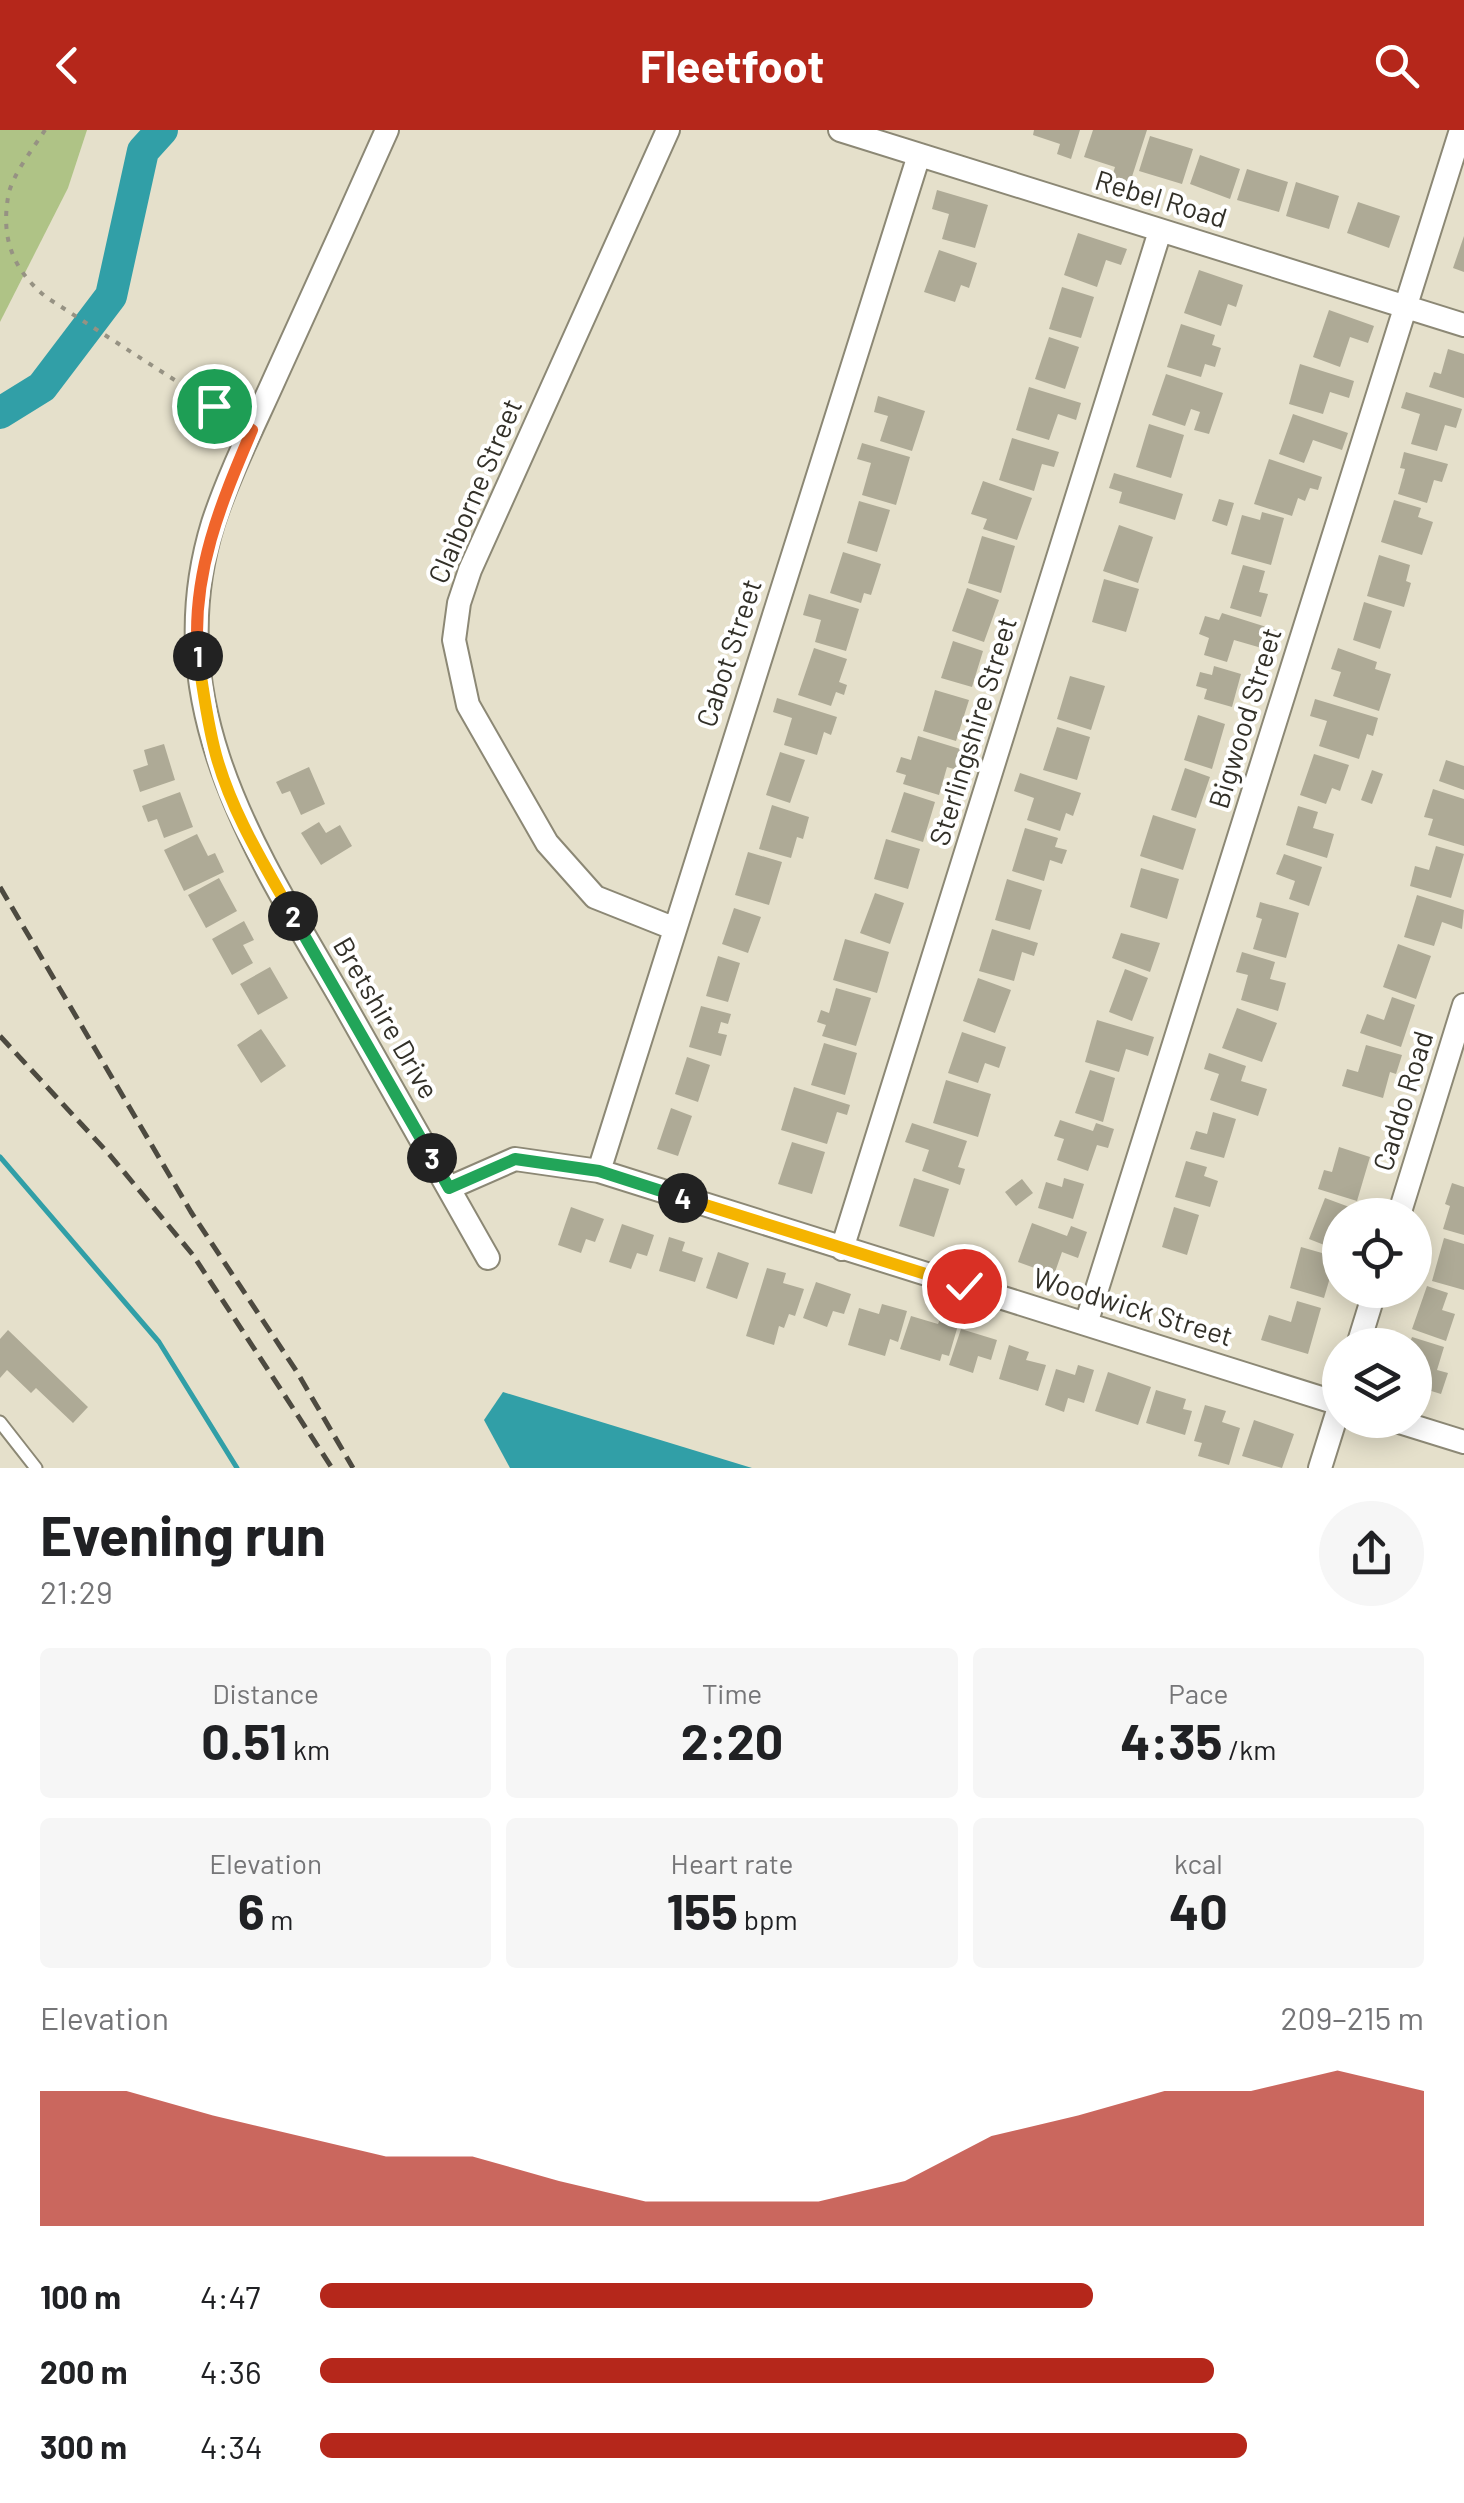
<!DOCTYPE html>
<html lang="en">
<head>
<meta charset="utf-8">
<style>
	:root { --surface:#fff; --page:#f6f6f6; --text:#202124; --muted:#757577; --accent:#b5271b }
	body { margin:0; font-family:Barlow,sans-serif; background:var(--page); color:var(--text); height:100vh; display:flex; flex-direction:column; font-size:38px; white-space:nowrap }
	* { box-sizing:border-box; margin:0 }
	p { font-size:32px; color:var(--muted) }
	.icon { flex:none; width:55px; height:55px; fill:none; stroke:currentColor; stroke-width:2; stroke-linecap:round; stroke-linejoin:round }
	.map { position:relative; height:1338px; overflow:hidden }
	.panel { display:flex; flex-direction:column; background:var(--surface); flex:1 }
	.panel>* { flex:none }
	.buttons { position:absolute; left:1322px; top:1068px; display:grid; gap:20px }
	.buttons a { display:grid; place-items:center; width:110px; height:110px; border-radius:50%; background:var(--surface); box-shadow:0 5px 25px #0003; font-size:50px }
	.pin { position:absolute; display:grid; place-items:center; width:85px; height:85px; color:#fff; margin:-42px; border:5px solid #fff; border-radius:50%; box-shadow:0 2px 10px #0007 }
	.km { position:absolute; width:50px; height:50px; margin:-25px; border-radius:50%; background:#222; color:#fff; font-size:28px; line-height:50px; text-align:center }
	.round { display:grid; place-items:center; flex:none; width:105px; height:105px; border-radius:52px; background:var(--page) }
	.overview { display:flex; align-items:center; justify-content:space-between; height:170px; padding:0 40px }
	h1 { font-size:55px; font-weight:700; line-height:75px }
	.metrics { display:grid; grid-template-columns:repeat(3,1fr); gap:15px; height:170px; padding:10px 40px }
	.metrics div { display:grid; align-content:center; border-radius:10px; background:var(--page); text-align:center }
	.metrics b { font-size:50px; font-weight:700 }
	.metrics small { font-size:28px; font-weight:400 }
	.metrics p { font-size:28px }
	.chart { height:280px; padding:20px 40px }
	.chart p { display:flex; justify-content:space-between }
	.chart svg { width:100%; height:180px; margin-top:10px; fill:var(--accent); opacity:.7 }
	ul { padding:0 40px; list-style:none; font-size:32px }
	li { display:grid; grid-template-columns:160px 120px 1fr; align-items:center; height:75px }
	li i { height:25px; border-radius:12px; background:var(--accent) }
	header { display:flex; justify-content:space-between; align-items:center; height:130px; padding:0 40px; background:var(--accent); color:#fff; font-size:45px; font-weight:700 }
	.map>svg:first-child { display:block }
</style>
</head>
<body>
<header><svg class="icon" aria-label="back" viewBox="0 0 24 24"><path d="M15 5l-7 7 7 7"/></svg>Fleetfoot<svg class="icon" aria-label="search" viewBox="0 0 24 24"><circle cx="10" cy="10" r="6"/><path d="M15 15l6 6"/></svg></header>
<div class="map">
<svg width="1464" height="1338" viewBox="0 0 1464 1338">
	<rect width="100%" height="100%" fill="#e5e0cb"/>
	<!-- green -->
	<path fill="#afc386" d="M0,0H87L68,58L0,192Z"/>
	<!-- water -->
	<path fill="#319fa7" d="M503,1262L752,1338H510L484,1290Z"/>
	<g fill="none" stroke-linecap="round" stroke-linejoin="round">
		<!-- stream -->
		<path stroke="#319fa7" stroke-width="5" d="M0,1027L159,1212L237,1338"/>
		<!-- river -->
		<path stroke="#319fa7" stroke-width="32" d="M0,283L42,257L111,166L143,21L162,0"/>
	</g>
	<!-- building -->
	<path fill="#aeaa96" d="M1034,0H1080L1071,29L1057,24L1060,14L1033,5Z
		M1093,0H1147L1128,59L1110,53L1115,37L1084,27Z
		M1150,6L1193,19L1182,54L1139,41Z
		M1200,25L1240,39L1230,69L1190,54Z
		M1247,39L1288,52L1279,82L1237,70Z
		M1296,52L1339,66L1329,99L1286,86Z
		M937,60L988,75L975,118L942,109L949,84L932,79Z
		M1358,72L1400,86L1389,118L1347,103Z
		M1078,103L1127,119L1121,135L1106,130L1097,157L1064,145Z
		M1464,106V142L1453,138Z
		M939,120L977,133L969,158L961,155L955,172L924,162Z
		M1199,140L1243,155L1236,177L1228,174L1221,196L1184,183Z
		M1062,157L1094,167L1081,208L1049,199Z
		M1329,180L1374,196L1368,213L1350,207L1340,237L1313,227Z
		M1181,194L1215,205L1212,215L1221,218L1215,237L1205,234L1201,247L1167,237Z
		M1049,207L1079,217L1065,259L1035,249Z
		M1448,219L1464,224V268L1429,257L1434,242L1441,244Z
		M1300,234L1354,251L1349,268L1330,262L1323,284L1289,274Z
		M1166,244L1223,263L1209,304L1194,300L1200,282L1191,279L1185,296L1152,285Z
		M1029,257L1081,273L1076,290L1058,284L1049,310L1016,300Z
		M1406,262L1462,279L1456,298L1445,295L1437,321L1411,314L1420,284L1401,278Z
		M878,266L925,281L912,321L880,311L888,286L874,282Z
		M1293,284L1348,303L1342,320L1313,310L1304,333L1279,324Z
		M1149,294L1184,305L1171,348L1136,337Z
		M1012,308L1059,322L1054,337L1042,334L1034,361L999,350Z
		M862,313L910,327L896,375L862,365L871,333L857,329Z
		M1404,322L1448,334L1442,352L1434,350L1427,373L1398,364L1405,339L1400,338Z
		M1269,329L1322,347L1318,360L1310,358L1305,371L1298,368L1292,386L1254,374Z
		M1114,343L1183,364L1175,390L1119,373L1122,362L1109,358Z
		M983,351L1032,368L1017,410L983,399L987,389L971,384Z
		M1219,369L1234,373L1227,396L1212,391Z
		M1394,370L1421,378L1418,387L1433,392L1422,425L1381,412Z
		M859,371L890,380L877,422L847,413Z
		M1262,382L1284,388L1271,435L1231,424L1242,385L1260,390Z
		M1119,395L1153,407L1138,453L1103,441Z
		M982,406L1015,416L1001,463L968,453Z
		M843,422L881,434L871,465L864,463L861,473L830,463Z
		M1379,425L1410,435L1406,451L1411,453L1404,477L1367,466Z
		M1243,435L1265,441L1259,462L1268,464L1261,487L1230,478Z
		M1104,449L1139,459L1126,502L1092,492Z
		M967,458L999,470L984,512L952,501Z
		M809,464L859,479L846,521L815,512L821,490L803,485Z
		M1364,472L1392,481L1380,519L1353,510Z
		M1222,483L1279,501L1272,521L1234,510L1227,532L1204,525L1209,508L1199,504L1205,486L1219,490Z
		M953,511L983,521L972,557L941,548Z
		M814,518L847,529L839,552L847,555L844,565L836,562L831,576L798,565Z
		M1338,518L1377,532L1375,539L1391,544L1379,581L1333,566L1341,542L1331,539Z
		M1214,536L1241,544L1232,577L1204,569L1207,559L1196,556L1200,542L1212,545Z
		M1070,546L1105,556L1091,600L1057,589Z
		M935,560L969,570L956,611L923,601Z
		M777,568L837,587L831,605L824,602L817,625L784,615L792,588L773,582Z
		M1315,569L1378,588L1373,606L1367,604L1359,629L1319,616L1327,591L1310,586Z
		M1198,585L1225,594L1212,639L1184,630Z
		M1057,597L1090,607L1077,650L1043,640Z
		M918,606L970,622L964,642L947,637L939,665L903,654L906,645L896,642L901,627L911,630Z
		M164,614L175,650L140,662L133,640L148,635L144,620Z
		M780,622L805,630L790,673L766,665Z
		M1314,624L1349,635L1340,661L1332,658L1326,674L1300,665Z
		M1446,630L1464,636V660L1439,651Z
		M309,637L325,674L301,685L290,661L282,664L276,652Z
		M1185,638L1210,647L1196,688L1171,680Z
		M1372,640L1383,644L1372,674L1361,670Z
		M1020,643L1081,663L1073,686L1066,683L1060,701L1027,690L1034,668L1014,661Z
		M1433,659L1464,669V716L1428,705L1433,689L1424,687Z
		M180,662L193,697L164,708L157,689L148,692L142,676Z
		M904,662L935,672L923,712L891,702Z
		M772,675L809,687L803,709L797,707L791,728L759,719Z
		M1298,676L1318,682L1313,698L1334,704L1327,728L1286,715Z
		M1153,685L1196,699L1183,740L1140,726Z
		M319,692L326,703L340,695L352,716L321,735L301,703Z
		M1025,698L1058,708L1055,717L1067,720L1062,734L1050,730L1044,751L1012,741Z
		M197,704L208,726L215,723L224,742L184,761L164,720Z
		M886,709L920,719L908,759L874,749Z
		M1436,716L1464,724L1451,768L1410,756L1415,736L1429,740Z
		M748,722L782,732L769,775L735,765Z
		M1284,724L1322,737L1309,776L1289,769L1295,751L1276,744Z
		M1141,738L1179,749L1167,789L1130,777Z
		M219,748L237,781L206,798L188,765Z
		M1007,749L1042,760L1030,800L995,790Z
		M875,763L904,773L890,814L860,803Z
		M1417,765L1464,780L1462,799L1442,792L1434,816L1404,807Z
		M1260,772L1299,783L1286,828L1253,819L1262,789L1256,787Z
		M734,778L761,787L748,823L722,814Z
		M244,791L254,810L243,815L253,833L232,845L212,809Z
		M992,799L1038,813L1034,826L1022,822L1014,851L979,841Z
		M1121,803L1160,813L1150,842L1112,828Z
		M845,809L889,822L877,863L833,850Z
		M1398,814L1431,826L1416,869L1383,857Z
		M1242,822L1275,832L1270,849L1286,853L1278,881L1241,870L1248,845L1236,842Z
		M718,826L740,833L728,872L706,866Z
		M270,837L288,868L258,885L240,854Z
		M1125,839L1148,848L1132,891L1109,882Z
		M978,848L1011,860L995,903L963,891Z
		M836,858L871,868L856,916L822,906L826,895L817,892L821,880L829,883Z
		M1392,867L1415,875L1401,917L1360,903L1367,884L1384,890Z
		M701,876L731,884L728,894L721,892L718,903L727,905L721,926L689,917Z
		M1237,878L1277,893L1262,932L1222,918Z
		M1097,890L1154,907L1148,926L1126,919L1119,942L1085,932Z
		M261,899L286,936L261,953L237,915Z
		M962,902L1006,917L999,938L985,933L978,953L948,943Z
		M824,913L857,923L845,965L811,955Z
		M1366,915L1402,925L1396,944L1390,942L1383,968L1342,956L1347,939L1358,942Z
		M1209,923L1246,936L1241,951L1267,959L1258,986L1210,970L1219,944L1204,939Z
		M687,927L710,935L698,972L675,964Z
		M1090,940L1115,948L1103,992L1075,983Z
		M946,950L991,964L978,1007L933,993Z
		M794,957L850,975L847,985L837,982L827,1014L781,1000Z
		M671,978L692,986L678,1026L657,1019Z
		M1213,982L1236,989L1224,1028L1190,1019L1196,1001L1207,1004Z
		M1060,990L1093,1001L1096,993L1114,999L1108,1018L1097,1015L1088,1041L1057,1030L1064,1009L1054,1006Z
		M912,993L967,1011L958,1037L965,1039L960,1055L922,1041L929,1020L905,1012Z
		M792,1012L825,1022L812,1064L778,1054Z
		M1339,1017L1370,1027L1357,1071L1318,1059L1324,1040L1332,1042Z
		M1186,1031L1207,1037L1204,1046L1218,1051L1210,1077L1175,1067Z
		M914,1048L949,1059L934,1107L899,1096Z
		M1064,1048L1084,1054L1073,1089L1038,1078L1046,1052L1062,1057Z
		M1022,1049L1033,1063L1016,1076L1005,1062Z
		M1452,1053L1464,1057V1105L1443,1099L1450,1076L1445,1074Z
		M1325,1068L1352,1078L1350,1085H1340L1337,1120L1309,1109Z
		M571,1077L604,1089L595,1112L586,1109L581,1123L558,1115Z
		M1174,1077L1199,1085L1187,1125L1162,1117Z
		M1032,1093L1067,1106L1071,1096L1087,1102L1078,1128L1062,1122L1054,1145L1018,1132Z
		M622,1094L654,1105L647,1126L637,1123L631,1139L609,1132Z
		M669,1107L685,1112L682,1121L703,1128L695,1152L659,1141Z
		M1444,1108L1464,1114V1160L1432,1151Z
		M1301,1117L1336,1127L1324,1168L1290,1158Z
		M718,1122L749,1133L737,1169L706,1158Z
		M767,1138L786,1143L783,1153L804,1159L795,1186L789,1184L784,1198L779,1196L774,1215L746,1206Z
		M816,1152L851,1164L844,1184L833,1181L827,1197L803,1188Z
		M1427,1156L1448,1163L1442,1180L1455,1184L1446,1211L1412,1199Z
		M1297,1171L1321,1178L1308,1224L1261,1210L1269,1185L1291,1192Z
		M882,1174L907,1181L898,1212L890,1209L885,1226L848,1215L859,1178L879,1184Z
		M911,1186L938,1194L941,1187L959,1192L949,1226L942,1224L940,1231L900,1219Z
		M961,1199L997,1210L991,1230L978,1226L973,1243L949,1235Z
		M8,1200L88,1277L73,1293L36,1258L31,1263L7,1240L0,1248V1209Z
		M1412,1207L1444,1217L1437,1240L1448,1243L1441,1264L1415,1256V1215H1409Z
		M1009,1215L1029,1222L1026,1230L1046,1235L1038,1261L999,1249Z
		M1078,1235L1094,1240L1084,1273L1068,1268L1064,1282L1045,1275L1056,1239L1075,1245Z
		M1108,1242L1151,1257L1138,1295L1095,1281Z
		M1156,1260L1186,1269L1183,1279L1192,1281L1185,1305L1146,1293Z
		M1205,1275L1226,1281L1222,1292L1240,1298L1229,1335L1198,1326L1202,1313L1194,1311Z
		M1254,1290L1294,1304L1282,1338L1242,1326Z"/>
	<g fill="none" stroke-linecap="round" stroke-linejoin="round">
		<defs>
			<path id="lane" d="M0,1292L36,1338"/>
			<path id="street" d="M387,0C350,83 313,165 275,248C254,295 229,344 213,393C157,576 256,722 343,872C391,958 440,1043 488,1128
				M668,0L470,440L459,473L454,510L468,575L547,713L595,767L673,798
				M840,0L1464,195
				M599,1041L919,25
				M449,1058L515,1029L599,1041L1340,1274
				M1399,1085L1464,875
				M842,1119L1160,101
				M1086,1194L1461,0
				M1358,1215L1375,1160
				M1393,1290L1464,1312
				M1320,1338L1340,1274"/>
		</defs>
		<!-- lane casing -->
		<use href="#lane" stroke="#8c8875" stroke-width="15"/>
		<!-- street casing -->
		<use href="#street" stroke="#8c8875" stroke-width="26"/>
		<!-- path -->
		<path stroke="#969283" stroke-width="4" stroke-dasharray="5 8" stroke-linecap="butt" d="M45,0C33,19 15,41 9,62C0,107 12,139 46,167L235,289"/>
		<!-- lane -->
		<use href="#lane" stroke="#fff" stroke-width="11"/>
		<!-- street -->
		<use href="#street" stroke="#fff" stroke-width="22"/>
		<!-- rail -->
		<path stroke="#4d4a40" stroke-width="5" stroke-dasharray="15 8" stroke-linecap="butt" d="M0,757L191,1082L297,1242L353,1338
			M0,906L109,1024L193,1125L332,1338"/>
	</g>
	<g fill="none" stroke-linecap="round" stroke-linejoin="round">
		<defs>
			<path id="split-1" d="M198,526C191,444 221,373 252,300L214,276"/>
			<path id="split-2" d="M198,526C203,559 207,592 216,625C232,683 264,734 293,786"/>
			<path id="split-3" d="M293,786L432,1028"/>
			<path id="split-4" d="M432,1028L449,1058L515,1029L599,1041L683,1068"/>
			<path id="split-5" d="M683,1068L964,1156"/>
		</defs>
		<!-- split-1 casing -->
		<use href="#split-1" stroke="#fff" stroke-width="20"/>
		<!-- split-2 casing -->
		<use href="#split-2" stroke="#fff" stroke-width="20"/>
		<!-- split-3 casing -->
		<use href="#split-3" stroke="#fff" stroke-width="20"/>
		<!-- split-4 casing -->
		<use href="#split-4" stroke="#fff" stroke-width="20"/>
		<!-- split-5 casing -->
		<use href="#split-5" stroke="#fff" stroke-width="20"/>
		<!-- split-1 -->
		<use href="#split-1" stroke="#f0652b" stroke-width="12"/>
		<!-- split-2 -->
		<use href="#split-2" stroke="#f5b400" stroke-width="12"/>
		<!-- split-3 -->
		<use href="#split-3" stroke="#22a559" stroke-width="12"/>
		<!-- split-4 -->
		<use href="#split-4" stroke="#22a559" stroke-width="12"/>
		<!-- split-5 -->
		<use href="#split-5" stroke="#f5b400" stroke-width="12"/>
	</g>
	<g text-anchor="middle" stroke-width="8" stroke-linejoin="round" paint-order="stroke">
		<!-- street labels -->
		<g font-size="28" fill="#323028" stroke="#fff">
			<text transform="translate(1161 69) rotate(17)" y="10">Rebel Road</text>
			<text transform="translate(475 361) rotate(-67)" y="10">Claiborne Street</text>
			<text transform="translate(729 523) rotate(-72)" y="10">Cabot Street</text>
			<text transform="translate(1245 588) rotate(-73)" y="10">Bigwood Street</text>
			<text transform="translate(973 601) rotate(-73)" y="10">Sterlingshire Street</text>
			<text transform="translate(386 888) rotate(60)" y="10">Bretshire Drive</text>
			<text transform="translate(1403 971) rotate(-73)" y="10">Caddo Road</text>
			<text transform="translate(1133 1177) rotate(17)" y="10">Woodwick Street</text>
		</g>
	</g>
</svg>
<div class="buttons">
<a><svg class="icon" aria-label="locate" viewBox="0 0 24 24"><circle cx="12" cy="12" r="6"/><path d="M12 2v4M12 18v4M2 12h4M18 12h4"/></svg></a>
<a><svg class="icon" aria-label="layers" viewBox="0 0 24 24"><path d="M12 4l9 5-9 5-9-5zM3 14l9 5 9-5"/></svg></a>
</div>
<div class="pin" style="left:214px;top:276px;background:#1e9e55"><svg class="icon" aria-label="arrive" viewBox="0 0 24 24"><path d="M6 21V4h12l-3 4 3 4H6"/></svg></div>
<div class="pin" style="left:964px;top:1156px;background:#d93025"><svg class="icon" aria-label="check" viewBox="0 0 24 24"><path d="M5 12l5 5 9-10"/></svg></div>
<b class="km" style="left:198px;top:526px">1</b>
<b class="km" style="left:293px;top:786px">2</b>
<b class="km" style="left:432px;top:1028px">3</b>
<b class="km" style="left:683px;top:1068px">4</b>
</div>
<section class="panel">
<div class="overview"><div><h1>Evening run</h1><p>21:29</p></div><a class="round"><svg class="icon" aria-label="share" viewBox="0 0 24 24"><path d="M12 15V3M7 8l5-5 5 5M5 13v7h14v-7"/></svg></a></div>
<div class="metrics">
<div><p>Distance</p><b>0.51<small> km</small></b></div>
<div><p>Time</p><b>2:20</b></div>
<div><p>Pace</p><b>4:35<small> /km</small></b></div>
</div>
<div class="metrics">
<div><p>Elevation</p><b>6<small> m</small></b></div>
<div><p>Heart rate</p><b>155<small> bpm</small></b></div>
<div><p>kcal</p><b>40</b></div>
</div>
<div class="chart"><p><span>Elevation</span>209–215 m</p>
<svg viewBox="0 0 160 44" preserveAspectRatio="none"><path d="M0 44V11L10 11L20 17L30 22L40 27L50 27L60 33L70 38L80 38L90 38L100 33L110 22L120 17L130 11L140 11L150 6L160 11V44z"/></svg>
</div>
<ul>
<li><b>100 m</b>4:47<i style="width:70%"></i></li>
<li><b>200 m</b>4:36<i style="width:81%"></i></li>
<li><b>300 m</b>4:34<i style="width:84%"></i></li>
</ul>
</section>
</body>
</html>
